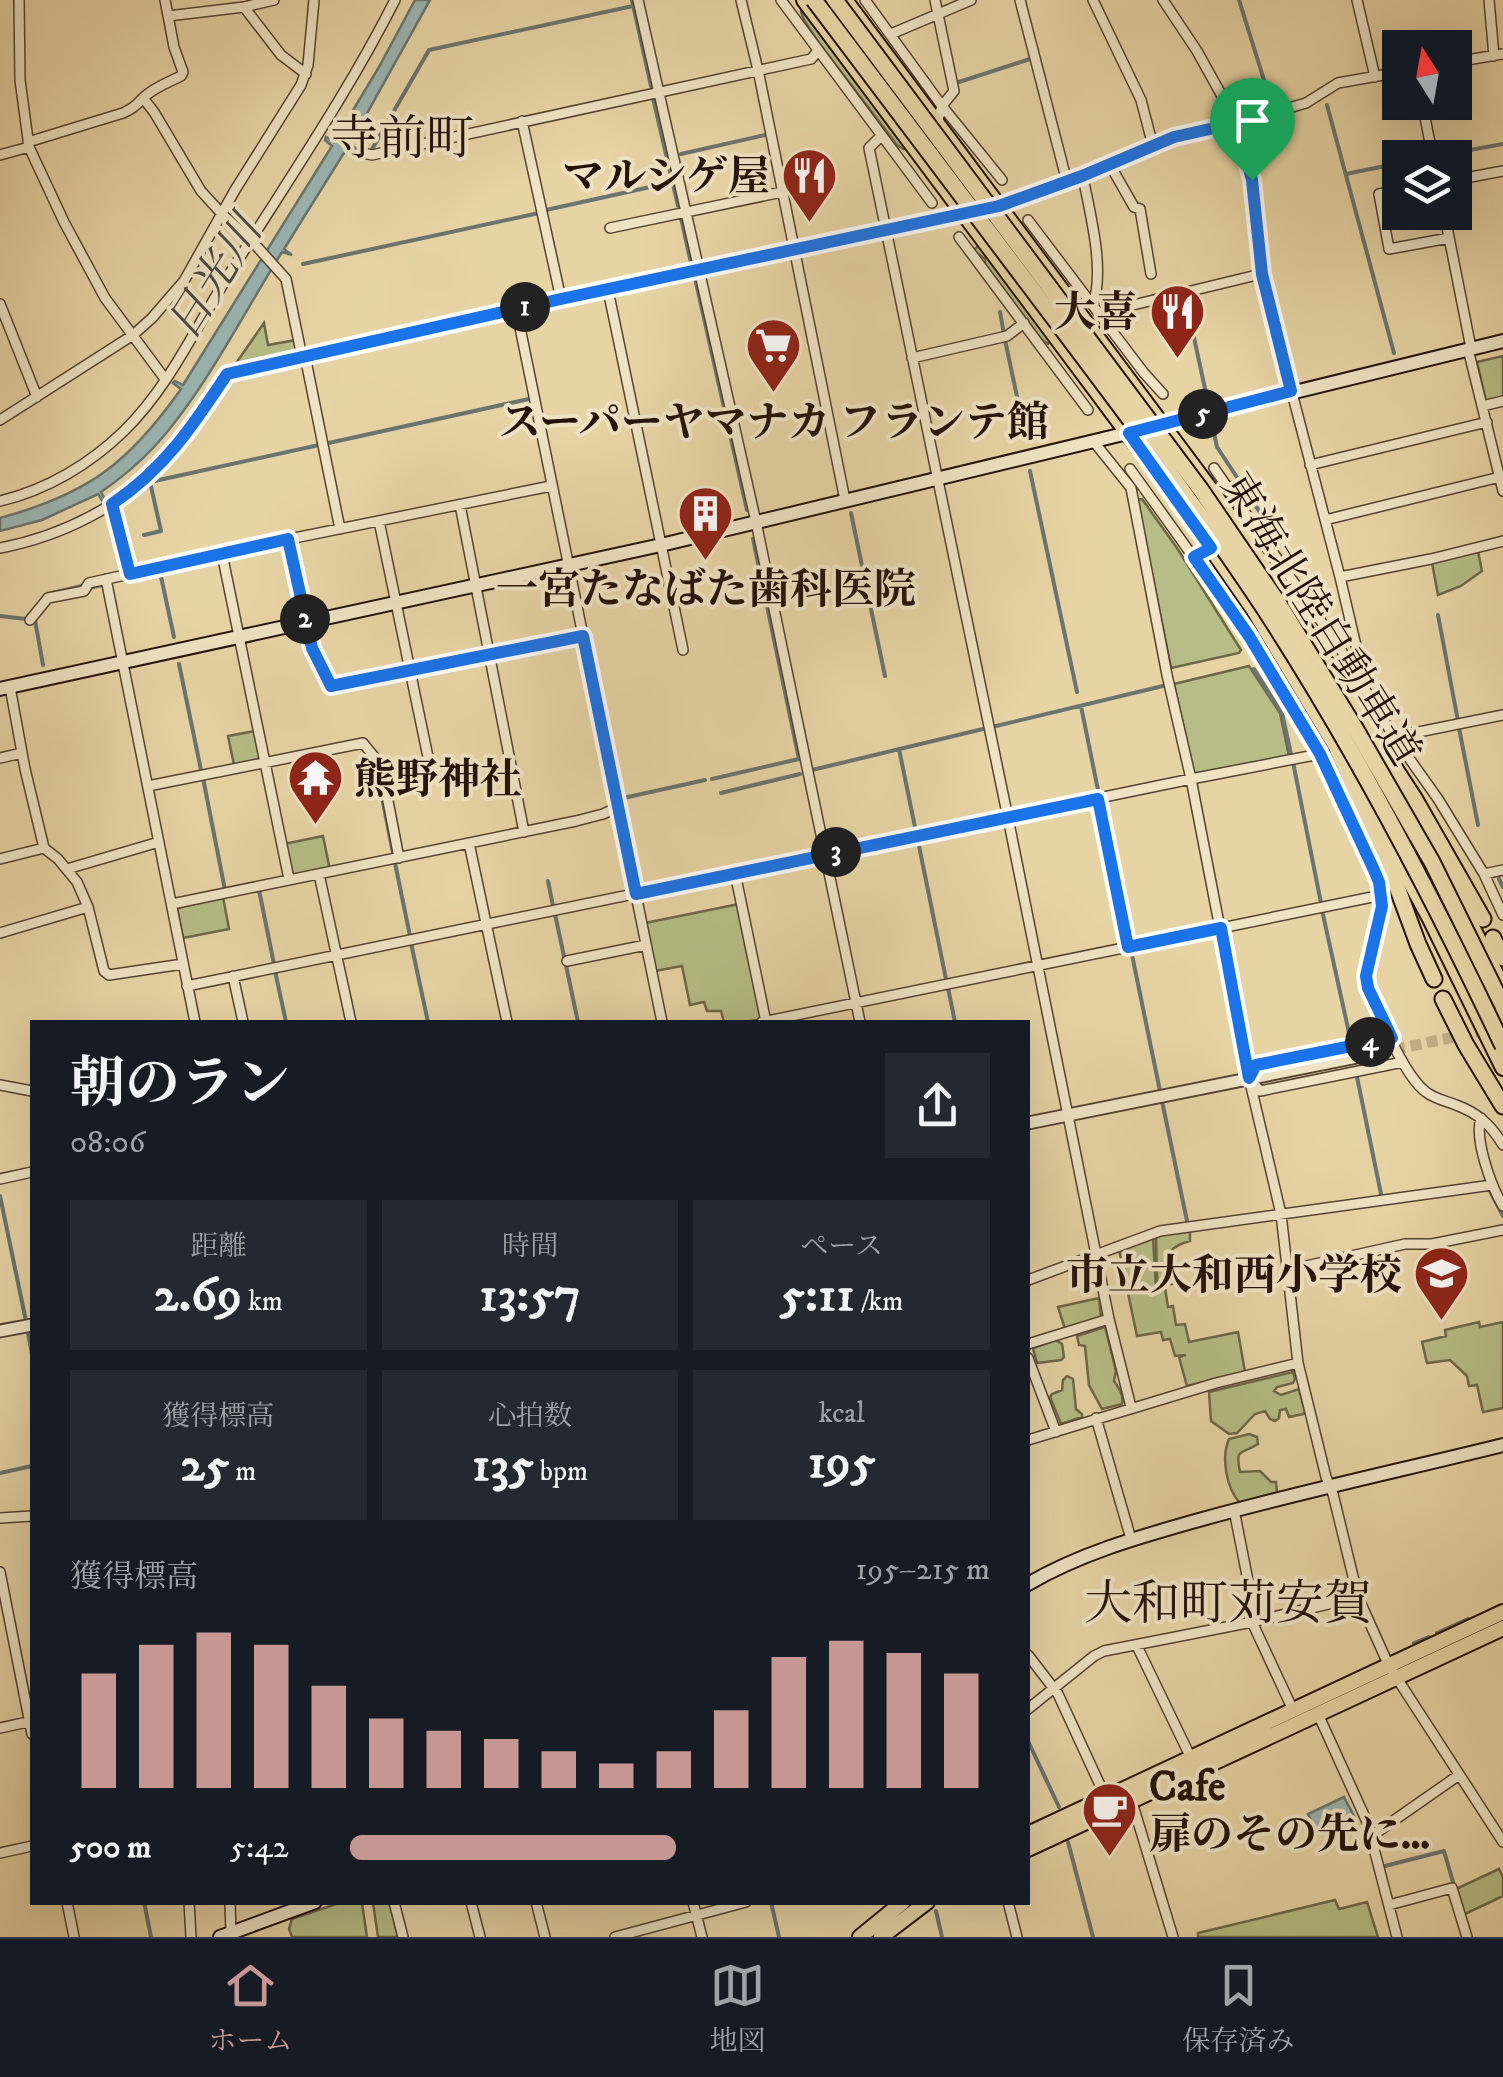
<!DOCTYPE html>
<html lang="ja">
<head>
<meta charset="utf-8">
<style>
	:root { --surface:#171b24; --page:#242831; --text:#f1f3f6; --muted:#9ea1a6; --line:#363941; --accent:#c59692 }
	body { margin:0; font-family:"IM FELL DW Pica","Noto Serif JP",serif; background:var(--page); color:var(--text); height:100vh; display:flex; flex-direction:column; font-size:38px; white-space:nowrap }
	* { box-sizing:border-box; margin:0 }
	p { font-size:32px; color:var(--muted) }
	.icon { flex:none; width:55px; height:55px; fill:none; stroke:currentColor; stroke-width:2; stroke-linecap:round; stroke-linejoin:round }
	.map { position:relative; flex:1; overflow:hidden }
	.details { position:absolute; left:30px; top:1020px; width:1000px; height:885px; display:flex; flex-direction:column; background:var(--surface); border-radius:0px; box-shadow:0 10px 40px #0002 }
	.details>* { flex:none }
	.needle { width:65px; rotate:349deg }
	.tools { position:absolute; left:1382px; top:30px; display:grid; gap:20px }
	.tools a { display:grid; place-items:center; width:90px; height:90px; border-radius:0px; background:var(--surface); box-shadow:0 10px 40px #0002; font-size:50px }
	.pin { position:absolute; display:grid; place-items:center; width:85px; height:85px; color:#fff; margin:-102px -42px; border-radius:50% 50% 50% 0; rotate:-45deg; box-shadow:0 0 10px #0007 }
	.pin .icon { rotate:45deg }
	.km { position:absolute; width:50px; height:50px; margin:-25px; border-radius:50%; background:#222; color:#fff; font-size:28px; line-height:50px; text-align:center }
	.round { display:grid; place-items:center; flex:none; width:105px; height:105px; border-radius:0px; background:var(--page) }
	.summary { display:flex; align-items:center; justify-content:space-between; height:170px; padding:0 40px }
	h1 { font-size:55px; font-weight:700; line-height:75px }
	.figures { display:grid; grid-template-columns:repeat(3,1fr); gap:15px; height:170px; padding:10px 40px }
	.figures div { display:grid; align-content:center; border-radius:0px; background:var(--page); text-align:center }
	.figures b { font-size:50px; font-weight:700 }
	.figures small { font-size:28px; font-weight:400 }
	.figures p { font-size:28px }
	.chart { height:280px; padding:20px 40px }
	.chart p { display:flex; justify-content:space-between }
	.chart svg { width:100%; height:180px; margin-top:10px; stroke:var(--accent); stroke-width:6 }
	ul { padding:0 40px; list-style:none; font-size:32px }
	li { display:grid; grid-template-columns:160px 120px 1fr; align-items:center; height:75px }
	li i { height:25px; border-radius:12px; background:var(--accent) }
	.tab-bar { display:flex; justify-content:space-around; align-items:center; height:140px; border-top:2px solid var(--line); background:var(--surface); font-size:28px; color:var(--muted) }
	.tab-bar a { display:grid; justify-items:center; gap:5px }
	.tab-bar .on { color:var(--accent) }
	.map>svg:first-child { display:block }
</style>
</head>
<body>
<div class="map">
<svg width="1503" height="1937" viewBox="0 0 1503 1937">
	<rect width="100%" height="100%" fill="#e7d4a5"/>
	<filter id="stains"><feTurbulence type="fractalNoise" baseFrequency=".002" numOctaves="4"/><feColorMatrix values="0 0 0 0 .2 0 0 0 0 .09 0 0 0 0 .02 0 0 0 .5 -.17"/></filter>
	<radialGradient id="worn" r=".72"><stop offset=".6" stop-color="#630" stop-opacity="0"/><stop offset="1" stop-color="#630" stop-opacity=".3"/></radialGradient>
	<!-- green -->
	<path fill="#b6bd86" stroke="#6d6848" stroke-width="2.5" d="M802,7L911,149H903L897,145L819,43L804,20L801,12Z
		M983,243L1051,341L1048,344L1042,340L985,264V259L973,250Z
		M264,323L268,345L296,340L297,351L295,355L234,366Z
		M1503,356V398L1486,402L1477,362Z
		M1142,499L1177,548L1241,650L1239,653L1171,668L1137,500Z
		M1478,551L1482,571L1461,586L1438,595L1432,563Z
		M1249,666L1280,713L1289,756L1194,774L1174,684Z
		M255,731L260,756L257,760L234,765L228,736Z
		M323,836L330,870L291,877L284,844Z
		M223,897L229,929L183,938L177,908Z
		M739,904L763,1019L744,1022H724L721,1011H707L704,1002L690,1005L682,966L655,971L645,923Z
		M1190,1231V1241C1175,1245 1162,1253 1168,1271L1175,1274L1178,1281L1173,1284H1160L1157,1281L1156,1238L1160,1235Z
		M1153,1237L1156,1287L1165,1288L1168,1307L1173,1306L1176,1325L1185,1324L1189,1342L1238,1332L1245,1372L1187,1386L1179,1357L1186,1355L1175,1356L1170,1339L1163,1340L1161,1332L1137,1336L1119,1250Z
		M1099,1298L1101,1318L1065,1329L1058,1307Z
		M1479,1322L1480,1327L1503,1322V1408L1483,1412L1477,1385L1469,1386L1467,1376L1450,1360L1427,1363L1422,1342L1446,1336L1445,1330Z
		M1105,1327L1116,1371L1114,1381C1119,1388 1124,1395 1122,1404L1102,1409L1089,1385L1085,1346L1079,1345L1077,1336Z
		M1056,1340L1062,1344L1064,1357L1061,1360L1037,1363L1033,1348Z
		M1293,1372L1295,1379L1293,1383L1277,1387L1274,1391L1281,1395L1299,1389L1305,1412L1303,1414L1289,1417L1286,1409L1280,1410L1279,1418L1275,1421L1270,1419L1265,1411L1255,1414L1237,1433L1229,1434L1211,1421L1209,1392Z
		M1067,1376L1073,1379L1076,1409L1082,1414V1417L1061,1424L1050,1397L1052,1394L1062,1390L1063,1380Z
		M1249,1434L1257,1437L1258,1444C1241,1455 1235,1447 1240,1472L1260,1471L1271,1482H1276L1277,1492L1240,1503C1226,1488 1221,1457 1229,1439Z
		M1499,1869L1503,1877V1896L1463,1915L1456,1889Z
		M1335,1900L1339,1909L1367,1902L1378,1937H1198V1933Z
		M339,1903H362L367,1937H292L289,1929L292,1919Z
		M373,1903H390L398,1937H378Z"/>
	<!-- water -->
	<path fill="#9bb5b2" stroke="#6b746f" stroke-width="2.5" d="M415,0H430L350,144L357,149L356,151L347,148L284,249L292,255L282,252C243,314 203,394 154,447C138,464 120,479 101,492L107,503L105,505L98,494L42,520L0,531V518C88,494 129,463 181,389L173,383L175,381L183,385L332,146L325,140L326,137L334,142L379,67Z
		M1344,1797L1354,1816L1318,1834L1308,1814Z"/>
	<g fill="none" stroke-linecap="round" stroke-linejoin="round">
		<!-- stream -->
		<path stroke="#6b746f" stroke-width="4" d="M632,0L651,86
			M1239,0L1273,109
			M959,82L1030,59
			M653,98L678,206
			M1327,105L1394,353
			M371,151L429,50L633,6
			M681,154L765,135
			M1437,156L1503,144
			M1346,174L1400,163
			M546,210L673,182
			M681,218L691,263
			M303,264L539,213
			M695,278L747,510
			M1185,296L1207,398
			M1000,312L1004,334
			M1005,340L1026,439
			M305,351L428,324
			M1213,429L1217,447L1294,564
			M324,444L529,399
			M1030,471L1077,692
			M851,513L885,676
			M144,535L161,531L150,482L319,445
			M160,572L174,637
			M152,573L216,560
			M89,588L102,585
			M48,594L82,586
			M1438,615L1458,721
			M0,616L26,619L28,616
			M35,620L43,665
			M179,664L201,770
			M1254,669L1282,713L1291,754
			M1081,706L1099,795
			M992,727L1167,685
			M1459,728L1478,825
			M899,749L916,832
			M1293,762L1321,903
			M376,766L393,853
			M812,770L983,729
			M203,778L225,890
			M712,779L799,759L753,539
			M721,793L800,774
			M619,799L705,780
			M918,841L946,979
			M395,863L410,936
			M1499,879L1503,887
			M548,881L553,906
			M256,891L259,890L274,964
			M1322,910L1351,1042
			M555,914L578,1022
			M411,943L428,1022
			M1131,950L1160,1091
			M275,971L286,1022
			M948,988L955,1022
			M1357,1077L1381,1194
			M1162,1101L1187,1221
			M1489,1189L1503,1216
			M0,1196L26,1321
			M28,1333L32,1354
			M0,1473L32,1466
			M1437,1633L1468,1619
			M1414,1643L1429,1637
			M1028,1741L1059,1807
			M1068,1842L1093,1937
			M1385,1866L1444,1851L1455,1889
			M144,1902L151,1937
			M771,1902L779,1937
			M936,1911L942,1937"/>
		<!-- tertiary-tunnel -->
		<path stroke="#c0ad86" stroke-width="11" stroke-dasharray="11 5.5" stroke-linecap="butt" d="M1362,1056L1503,1027"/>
		<defs>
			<path id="minor" d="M19,0L20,80L29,147L64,222L105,298L165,379
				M638,0L756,522L860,1022
				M741,0L758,70L845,500
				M781,0L932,203
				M865,0L942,106L1002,180
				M935,0L954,91L942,106L937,123
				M1020,0L1067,182
				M1093,0L1141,100L1153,146
				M1163,0L1197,51L1237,123L1252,180L1261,274L1340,577L1357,650L1352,667
				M1357,0L1375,77
				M1489,0L1494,56
				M244,7L281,55L306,74
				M168,16L244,7L274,0
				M891,34L971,0
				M1455,62L1503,54
				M143,98L154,112L201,191L222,214L251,240L286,279L302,357
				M1422,102L1433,158
				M522,121L561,299
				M881,136L869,148L1008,818L1109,1319L1131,1407
				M28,142L123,113C134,108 136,105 143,98C153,88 169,82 181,76L183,72L174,47L165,0
				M363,153L372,155L811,59L818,51
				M0,155L29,147
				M1110,165L1134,207L1140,209L1151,274
				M1083,177C1090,214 1105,268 1093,305
				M1455,180L1503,171
				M1400,190L1379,194L1389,249L1449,238
				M997,206L1083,177L1174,137L1237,123L1306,103L1338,83L1400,72
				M1444,212L1471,348
				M1028,220L1144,373L1163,394
				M610,228L782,192
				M959,237L1088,410
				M608,290L683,650
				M0,304L37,397
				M516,308L662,1022
				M1100,313L1261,274
				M1468,349L1503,491
				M305,356L340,529
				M912,358L1007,336L1024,323
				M1482,406L1503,401
				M0,420L133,335L152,318L184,281L235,190L301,85L308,65L314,0
				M1094,442L1131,488L1167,675L1191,779L1249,1078L1281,1214L1298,1363L1326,1477L1333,1494L1358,1597L1389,1666L1503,1842
				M1310,465L1487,422
				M1214,468L1341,650L1394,737L1438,799L1484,874L1503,915
				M1130,469C1210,579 1290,689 1348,813C1362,843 1381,873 1383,906L1368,964L1366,975L1368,988C1379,1015 1404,1076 1426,1092C1435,1099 1446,1101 1456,1105C1478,1113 1491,1125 1503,1145
				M0,501C47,490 90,464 124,431C170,386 196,326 230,273C286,183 347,95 395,0
				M112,504L130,574
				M460,505L524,832
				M1325,520L1500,477
				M379,521L428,757
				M288,539L311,649L331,686L583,636
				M0,548C63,536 124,505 168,457C191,432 209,402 227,374L561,299L967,213
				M222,554L289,879
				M1340,577L1431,559L1503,541
				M106,579L195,1022
				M30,620L48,598L84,591L89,583L255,546L551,486
				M10,687L25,769L44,848L58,859L77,882L88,907L104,971L109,975L183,964
				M1394,737L1503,715
				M0,758L22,753
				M148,786L363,743L381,765L399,858
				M1098,799L1128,947
				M469,843L507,1022
				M0,859L44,848
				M67,869L159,842
				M735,873L766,1022
				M319,874L351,1022
				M1484,874L1503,870
				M172,904L576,821L603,814L618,807
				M0,933L88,907
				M567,961L646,945
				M233,976L243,1022
				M187,986L1191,779L1320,754
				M762,1022L1382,895
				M1392,1038L1256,1065L1249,1078L1260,1091L1403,1062
				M0,1085L32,1091
				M1481,1118C1474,1139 1491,1186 1503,1206
				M0,1179L32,1172
				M1288,1270L1405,1244H1432L1503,1230
				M1028,1280L1160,1231L1492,1185
				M1028,1344L1109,1319
				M1028,1358L1056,1432
				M1096,1418L1131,1539
				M1028,1440L1216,1383L1298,1363
				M1234,1510L1256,1621
				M0,1518L32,1516
				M0,1572L32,1734
				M1252,1622L1293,1710
				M1137,1646L1191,1758
				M1028,1655L1058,1694L1106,1798
				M1028,1709L1094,1656L1104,1651L1252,1622L1358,1597
				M1318,1714L1373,1835L1372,1841L1397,1937
				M0,1728L32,1721
				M1132,1802L1173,1937
				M1373,1835L1459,1775
				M0,1853L32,1846
				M67,1902L74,1937
				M189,1902L191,1937
				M230,1902L231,1933
				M394,1902L403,1937
				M471,1902L480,1937
				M536,1902L545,1937
				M693,1902L702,1937
				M1008,1902L1017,1937
				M1389,1905L1452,1888L1467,1937
				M615,1937L746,1902"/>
			<path id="tertiary" d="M1028,1123L1362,1056
				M0,1331L32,1325"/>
			<path id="secondary" d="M1156,426L1503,341
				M0,689L661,545L1136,431
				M1028,1584C1081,1553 1139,1537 1199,1520C1299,1492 1402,1470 1503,1445
				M220,1937L315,1902"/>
			<path id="primary" d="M804,0L1179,502L1253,609L1342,757
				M845,0L1214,494L1281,591L1377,743
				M1410,806L1503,987
				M1372,811L1430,919L1503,1068"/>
			<path id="trunk" d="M1028,1834L1503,1612
				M1028,1849L1503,1628
				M860,1937L903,1902
				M881,1937L927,1902"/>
			<path id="motorway" d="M1373,735L1414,798L1483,919
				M1338,751L1386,857L1418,944L1434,979
				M1493,938L1503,958
				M1443,999L1466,1045L1503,1106"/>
		</defs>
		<!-- minor casing -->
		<use href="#minor" stroke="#554231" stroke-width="12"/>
		<!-- tertiary casing -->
		<use href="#tertiary" stroke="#554231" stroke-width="15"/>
		<!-- secondary casing -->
		<use href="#secondary" stroke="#24120a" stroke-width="16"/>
		<!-- primary casing -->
		<use href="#primary" stroke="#24120a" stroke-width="18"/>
		<!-- trunk casing -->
		<use href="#trunk" stroke="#24120a" stroke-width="18"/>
		<!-- motorway casing -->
		<use href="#motorway" stroke="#24120a" stroke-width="19"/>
		<!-- minor -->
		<use href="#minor" stroke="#efe3c4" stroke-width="9"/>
		<!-- tertiary -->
		<use href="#tertiary" stroke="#efe3c4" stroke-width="11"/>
		<!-- secondary -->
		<use href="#secondary" stroke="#efe3c4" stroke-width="12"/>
		<!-- primary -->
		<use href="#primary" stroke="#e7d4a5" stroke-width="14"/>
		<!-- trunk -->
		<use href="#trunk" stroke="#e7d4a5" stroke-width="14"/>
		<!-- motorway -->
		<use href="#motorway" stroke="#e7d4a5" stroke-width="15"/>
		<defs>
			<path id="motorway-bridge" d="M814,0C899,113 984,226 1069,338C1136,427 1203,516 1264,608C1355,748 1432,895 1503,1046
				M835,0L1201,490L1277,601L1355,728L1432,862L1503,1006"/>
		</defs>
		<!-- motorway-bridge casing -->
		<use href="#motorway-bridge" stroke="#24120a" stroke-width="19" stroke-linecap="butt"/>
		<!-- motorway-bridge -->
		<use href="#motorway-bridge" stroke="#e7d4a5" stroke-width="15"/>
	</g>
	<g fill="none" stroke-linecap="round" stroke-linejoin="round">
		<defs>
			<path id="route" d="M1237,123L1252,180L1262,274L1291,391L1129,433L1211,548L1194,557L1249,636L1320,754L1374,870L1379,882L1382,906L1366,976L1368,988L1392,1038L1256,1065L1249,1078L1221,928L1128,947L1098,799L636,894L583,636L331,686L312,648L288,539L130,574L112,504C164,469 193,426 227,374L561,299L999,206L1082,176L1174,137Z"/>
		</defs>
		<!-- route casing -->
		<use href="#route" stroke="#fff" stroke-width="20"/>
		<!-- route -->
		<use href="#route" stroke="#1a73e8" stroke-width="12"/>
	</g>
	<!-- icons -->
	<defs>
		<symbol id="restaurant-pin" viewBox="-11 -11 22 30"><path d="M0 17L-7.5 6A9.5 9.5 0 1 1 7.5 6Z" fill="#8f2418" stroke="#efe3c4"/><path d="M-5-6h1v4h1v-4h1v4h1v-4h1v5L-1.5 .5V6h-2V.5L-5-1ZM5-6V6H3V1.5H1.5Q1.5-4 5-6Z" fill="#fff"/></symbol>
		<symbol id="supermarket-pin" viewBox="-11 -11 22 30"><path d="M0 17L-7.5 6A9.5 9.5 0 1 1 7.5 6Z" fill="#8f2418" stroke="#efe3c4"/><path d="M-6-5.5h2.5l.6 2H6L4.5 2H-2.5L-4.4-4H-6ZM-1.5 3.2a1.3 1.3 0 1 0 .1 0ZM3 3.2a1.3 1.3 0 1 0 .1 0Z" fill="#fff"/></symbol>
		<symbol id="building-pin" viewBox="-11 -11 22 30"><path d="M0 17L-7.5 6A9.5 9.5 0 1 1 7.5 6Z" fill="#8f2418" stroke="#efe3c4"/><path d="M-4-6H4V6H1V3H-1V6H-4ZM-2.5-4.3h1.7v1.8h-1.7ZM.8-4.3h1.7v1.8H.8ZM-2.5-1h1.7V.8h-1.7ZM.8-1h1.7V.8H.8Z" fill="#fff"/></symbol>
		<symbol id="temple-pin" viewBox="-11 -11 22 30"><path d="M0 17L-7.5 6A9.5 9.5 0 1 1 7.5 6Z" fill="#8f2418" stroke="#efe3c4"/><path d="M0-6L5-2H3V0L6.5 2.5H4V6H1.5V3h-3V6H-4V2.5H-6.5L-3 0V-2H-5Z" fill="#fff"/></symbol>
		<symbol id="school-pin" viewBox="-11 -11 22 30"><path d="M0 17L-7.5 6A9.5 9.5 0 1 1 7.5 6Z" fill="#8f2418" stroke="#efe3c4"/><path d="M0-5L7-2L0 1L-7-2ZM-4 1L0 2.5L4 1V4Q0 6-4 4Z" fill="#fff"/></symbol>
		<symbol id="cafe-pin" viewBox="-11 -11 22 30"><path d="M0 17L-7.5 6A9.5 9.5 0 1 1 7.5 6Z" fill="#8f2418" stroke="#efe3c4"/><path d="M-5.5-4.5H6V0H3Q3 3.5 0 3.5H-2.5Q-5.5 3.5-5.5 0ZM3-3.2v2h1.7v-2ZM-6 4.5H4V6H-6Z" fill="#fff"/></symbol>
	</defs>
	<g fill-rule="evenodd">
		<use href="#restaurant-pin" x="778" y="144" width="63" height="86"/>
		<use href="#restaurant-pin" x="1146" y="280" width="63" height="86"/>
		<use href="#supermarket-pin" x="742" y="314" width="63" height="86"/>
		<use href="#building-pin" x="674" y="482" width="63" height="86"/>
		<use href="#temple-pin" x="284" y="746" width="63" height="86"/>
		<use href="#school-pin" x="1410" y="1242" width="63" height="86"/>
		<use href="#cafe-pin" x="1078" y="1778" width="63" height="86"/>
	</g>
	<g text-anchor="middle" stroke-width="8" stroke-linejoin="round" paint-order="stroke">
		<!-- poi labels -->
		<g font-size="42" font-weight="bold" fill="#24120a" stroke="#efe3c4" text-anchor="end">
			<text x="770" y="190">マルシゲ屋</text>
			<text x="1138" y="326">大喜</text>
			<text x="774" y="436" text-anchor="middle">スーパーヤマナカ フランテ館</text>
			<text x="706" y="603" text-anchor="middle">一宮たなばた歯科医院</text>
			<text x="354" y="793" text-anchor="start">熊野神社</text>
			<text x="1402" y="1289">市立大和西小学校</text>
			<text x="1149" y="1800" text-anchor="start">Cafe<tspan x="1149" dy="48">扉のその先に…</tspan></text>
		</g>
		<!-- street labels -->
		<g font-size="42" fill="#24120a" stroke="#efe3c4">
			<text transform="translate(1322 618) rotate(58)" y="15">東海北陸自動車道</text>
		</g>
		<!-- water labels -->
		<g font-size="45" font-style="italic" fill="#4e4b45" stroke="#efe3c4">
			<text transform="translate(213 277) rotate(-58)" y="16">日光川</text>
		</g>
		<!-- quarter labels -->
		<g font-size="48" fill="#24120a" stroke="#efe3c4">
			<text x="402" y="154">寺前町</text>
			<text x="1228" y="1619">大和町苅安賀</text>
		</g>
	</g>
	<rect width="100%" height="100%" filter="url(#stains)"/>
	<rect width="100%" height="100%" fill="url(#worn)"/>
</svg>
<div class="tools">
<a><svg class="needle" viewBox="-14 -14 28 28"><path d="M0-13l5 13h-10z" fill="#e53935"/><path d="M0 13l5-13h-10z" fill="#9ea1a6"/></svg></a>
<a><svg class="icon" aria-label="layers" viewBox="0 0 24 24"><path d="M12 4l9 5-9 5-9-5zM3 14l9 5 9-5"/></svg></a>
</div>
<div class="pin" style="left:1252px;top:180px;background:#1e9e55"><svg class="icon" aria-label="arrive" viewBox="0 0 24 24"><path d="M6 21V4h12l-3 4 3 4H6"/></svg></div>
<b class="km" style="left:525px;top:307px">1</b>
<b class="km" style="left:305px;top:619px">2</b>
<b class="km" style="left:836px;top:852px">3</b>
<b class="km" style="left:1370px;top:1042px">4</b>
<b class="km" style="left:1203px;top:414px">5</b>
<section class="details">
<div class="summary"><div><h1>朝のラン</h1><p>08:06</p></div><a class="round"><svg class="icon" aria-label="share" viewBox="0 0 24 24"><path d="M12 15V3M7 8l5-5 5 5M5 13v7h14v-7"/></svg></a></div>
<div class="figures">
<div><p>距離</p><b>2.69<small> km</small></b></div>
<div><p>時間</p><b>13:57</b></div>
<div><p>ペース</p><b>5:11<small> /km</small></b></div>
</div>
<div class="figures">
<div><p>獲得標高</p><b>25<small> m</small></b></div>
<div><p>心拍数</p><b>135<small> bpm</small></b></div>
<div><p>kcal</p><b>195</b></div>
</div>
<div class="chart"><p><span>獲得標高</span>195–215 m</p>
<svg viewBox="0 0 160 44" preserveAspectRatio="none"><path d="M5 44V16M15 44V9M25 44V6M35 44V9M45 44V19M55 44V27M65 44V30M75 44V32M85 44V35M95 44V38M105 44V35M115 44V25M125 44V12M135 44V8M145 44V11M155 44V16"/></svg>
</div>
<ul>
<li><b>500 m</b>5:42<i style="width:51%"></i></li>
</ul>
</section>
</div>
<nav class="tab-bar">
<a class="on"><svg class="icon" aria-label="home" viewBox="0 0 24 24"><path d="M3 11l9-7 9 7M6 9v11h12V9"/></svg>ホーム</a>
<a><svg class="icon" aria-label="map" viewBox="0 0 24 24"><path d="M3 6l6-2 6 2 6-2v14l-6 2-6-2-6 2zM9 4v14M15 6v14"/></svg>地図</a>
<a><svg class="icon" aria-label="saved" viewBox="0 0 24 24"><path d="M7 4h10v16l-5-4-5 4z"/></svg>保存済み</a>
</nav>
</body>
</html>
